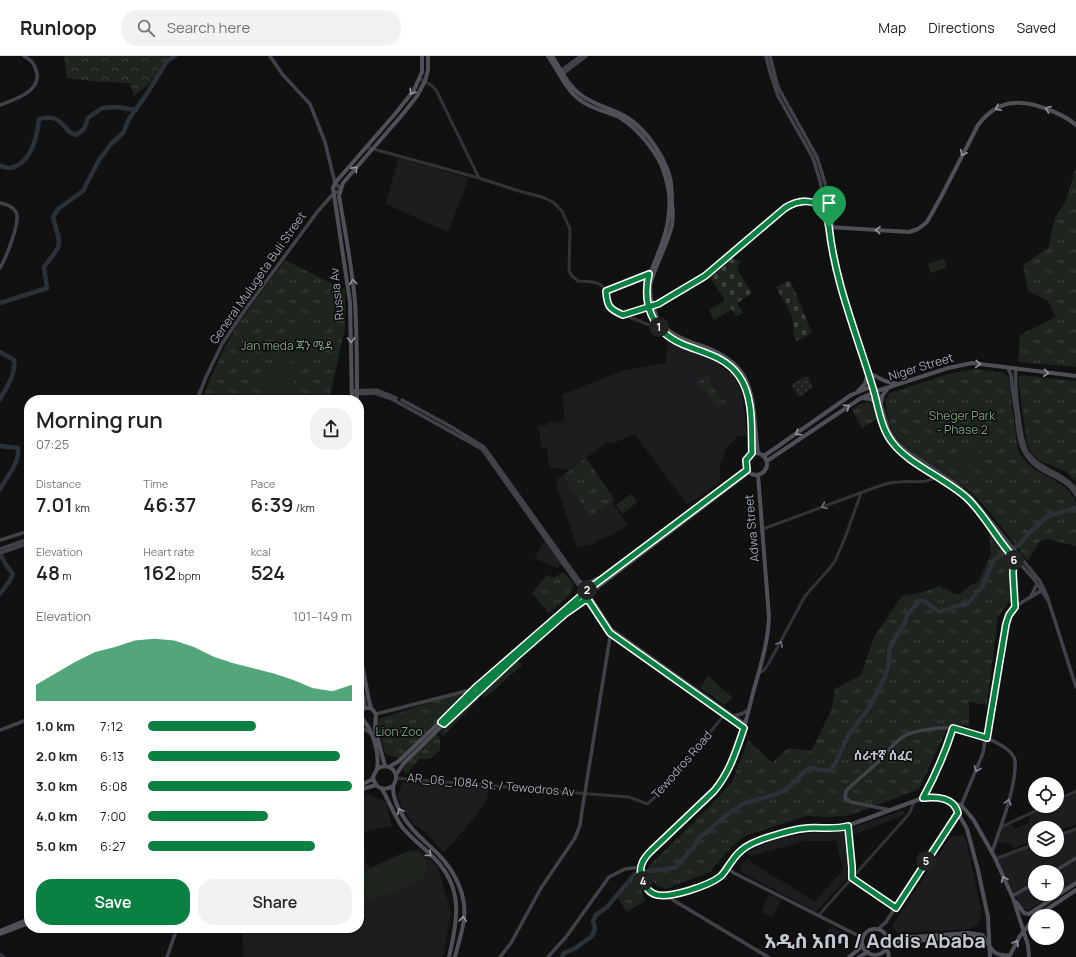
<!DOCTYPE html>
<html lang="en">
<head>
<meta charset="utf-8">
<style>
	:root { --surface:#fff; --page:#f2f2f2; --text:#202124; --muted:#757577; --line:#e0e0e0; --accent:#0b8043 }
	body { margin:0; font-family:Manrope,"Noto Sans Ethiopic",sans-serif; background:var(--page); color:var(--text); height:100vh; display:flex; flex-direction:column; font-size:15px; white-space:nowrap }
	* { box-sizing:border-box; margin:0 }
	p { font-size:13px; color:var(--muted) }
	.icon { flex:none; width:22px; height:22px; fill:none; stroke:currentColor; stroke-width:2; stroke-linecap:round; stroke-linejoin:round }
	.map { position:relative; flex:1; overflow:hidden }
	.drawer { position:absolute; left:24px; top:339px; width:340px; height:538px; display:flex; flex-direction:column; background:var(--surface); border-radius:16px; box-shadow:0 1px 3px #0004 }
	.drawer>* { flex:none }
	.tools { position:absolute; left:1028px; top:721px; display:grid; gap:8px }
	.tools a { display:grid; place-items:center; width:36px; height:36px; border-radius:50%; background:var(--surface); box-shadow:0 1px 3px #0004; font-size:20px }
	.pin { position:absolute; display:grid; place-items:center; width:34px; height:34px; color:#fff; margin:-41px -17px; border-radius:50% 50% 50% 0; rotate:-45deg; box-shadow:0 0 4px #0007 }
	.pin .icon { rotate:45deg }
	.km { position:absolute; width:20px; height:20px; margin:-10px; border-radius:50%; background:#222; color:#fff; font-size:11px; line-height:20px; text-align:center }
	.round { display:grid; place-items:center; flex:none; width:42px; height:42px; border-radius:16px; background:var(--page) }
	.overview { display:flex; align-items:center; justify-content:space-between; height:68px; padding:0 12px }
	h1 { font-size:22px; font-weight:600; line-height:30px }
	.figures { display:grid; grid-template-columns:repeat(3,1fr); gap:6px; height:68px; padding:4px 12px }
	.figures div { display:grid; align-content:center }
	.figures b { font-size:20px; font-weight:600 }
	.figures small { font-size:11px; font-weight:400 }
	.figures p { font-size:11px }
	.chart { height:112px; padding:8px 12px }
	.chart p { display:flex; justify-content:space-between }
	.chart svg { width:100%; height:72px; margin-top:4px; fill:var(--accent); opacity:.7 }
	.primary-button { display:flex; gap:8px; margin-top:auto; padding:8px 12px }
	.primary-button a { flex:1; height:46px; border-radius:16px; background:var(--accent); color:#fff; font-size:16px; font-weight:600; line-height:46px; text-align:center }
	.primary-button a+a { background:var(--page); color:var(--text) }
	ul { padding:0 12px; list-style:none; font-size:13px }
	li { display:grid; grid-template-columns:64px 48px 1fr; align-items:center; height:30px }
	li i { height:10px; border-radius:5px; background:var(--accent) }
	header { display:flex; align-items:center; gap:24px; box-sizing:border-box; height:56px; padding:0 20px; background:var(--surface); border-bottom:1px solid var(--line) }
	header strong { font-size:19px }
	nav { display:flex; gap:22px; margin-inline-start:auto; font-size:14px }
	.search { width:280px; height:36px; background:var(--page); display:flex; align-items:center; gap:10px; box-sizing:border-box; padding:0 14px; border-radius:16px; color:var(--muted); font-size:15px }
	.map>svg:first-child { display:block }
</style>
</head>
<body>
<header>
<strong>Runloop</strong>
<div class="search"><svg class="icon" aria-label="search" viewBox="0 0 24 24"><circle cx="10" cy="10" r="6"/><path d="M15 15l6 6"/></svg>Search here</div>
<nav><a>Map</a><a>Directions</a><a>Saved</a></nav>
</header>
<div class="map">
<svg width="1076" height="901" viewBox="0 0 1076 901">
	<defs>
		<pattern id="grass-tufts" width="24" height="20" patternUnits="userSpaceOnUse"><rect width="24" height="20" fill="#1d251e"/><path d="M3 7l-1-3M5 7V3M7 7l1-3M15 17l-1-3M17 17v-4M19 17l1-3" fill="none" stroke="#3b423c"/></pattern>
		<pattern id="forest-crowns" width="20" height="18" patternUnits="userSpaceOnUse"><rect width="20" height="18" fill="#1d251e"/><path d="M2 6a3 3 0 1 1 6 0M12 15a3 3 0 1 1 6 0" fill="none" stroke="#3b423c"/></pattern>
		<pattern id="cemetery-stones" width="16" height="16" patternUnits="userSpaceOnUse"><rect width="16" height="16" fill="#1d251e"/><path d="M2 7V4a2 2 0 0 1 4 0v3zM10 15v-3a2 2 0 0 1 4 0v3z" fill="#3b423c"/></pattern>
		<pattern id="garden-dots" width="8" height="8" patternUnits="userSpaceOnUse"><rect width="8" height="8" fill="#1d251e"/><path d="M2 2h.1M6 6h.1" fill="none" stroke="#3b423c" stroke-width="1.8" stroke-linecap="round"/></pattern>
	</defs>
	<rect width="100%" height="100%" fill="#111112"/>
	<!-- built -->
	<path fill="#1d1d1f" d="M398,102L469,122L448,176L386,148Z
		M667,284L714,304L733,320L742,337L747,379L737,381L727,391L720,410V426L687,449L635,378L611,388L607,386L586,402L614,443L613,447L628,469L610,480L598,484L594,488L577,491L558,434L556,422L563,420L569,414L549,411L547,392H542L538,370L547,369V366L564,365L563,338L625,314L666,307Z
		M546,483L562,507L557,512L534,502Z
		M402,726L464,729L489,731L487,744L479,756L444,797L425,776L412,767L403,754L398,740Z
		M1076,737V768L1057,775V772H1035V784L1013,792L1011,788L998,786L1002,772L1012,768L1015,773L1030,766L1028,760L1050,750H1057V746Z
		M367,738L386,746L392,770L363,776L366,806L370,812L405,796L419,793L438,811L451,857L443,901H243L242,872H359V741Z
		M902,754L906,758L851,780L850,773Z
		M1076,773V800L1048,816H1035V824L1014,836L996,803L1035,788V794H1057V780Z
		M844,775L851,818L816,856L741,816L743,813L740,810L748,802L749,805L815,845L843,814L836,785H805L751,800L747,796L771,785L801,778Z
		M962,779L966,783L982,858L981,863L978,868L969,873L897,877L892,870L949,783L954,780Z
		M1076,802V826L1057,837V816H1052Z
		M1035,826V838H1055L1028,854L1022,852L1015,838Z
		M769,838L781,844L772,861L761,856Z
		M831,871L844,877L833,889L825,879Z"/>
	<!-- grass -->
	<path fill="url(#grass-tufts)" d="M1076,112V311L1018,306L1020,279L1056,261L1048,245L1028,235L1023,209L1048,192L1055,162L1066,144Z
		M285,204L345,234V272L329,344H201L225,290L240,265Z
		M975,313L1004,317L1009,322C1011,342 1013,361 1016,380C1017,386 1017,393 1020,398C1034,422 1067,421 1076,447C1076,455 1076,481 1076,490L1046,483L1039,486L1028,505C1009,482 992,455 969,435C948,417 907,399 894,377C888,367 887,355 885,344L890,337L948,318Z
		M707,319L711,324L709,326L721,343L723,342L726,346L717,353L704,333H703L698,326Z
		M1020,319L1076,325V426C1073,423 1069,418 1064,415C1047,406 1035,408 1027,388L1018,323Z
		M868,346L874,350L879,362L862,372L852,353L862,347Z
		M586,402L614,443L590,460L563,420Z
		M991,475L1010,500L1012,542L998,561L987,649L969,646V670L949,669L919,733L848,760L829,761L806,760L745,780L730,792L710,816L666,833L657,830L650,822L648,811L710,750L732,726L748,684L772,707L788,692L811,695L831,655L835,633L861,619L874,581L902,540L920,537L939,530L955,538H960L971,529L978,526L991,498L989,476Z
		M563,516C566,519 571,524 573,528C576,537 555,552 549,557L532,537L547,519L554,522Z
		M517,604L522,609L485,642L480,637Z
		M459,637L461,641L399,703L395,701L385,698L376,664Z
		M476,640L479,643L443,680L440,676Z
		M436,678L440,683V694L430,703H419L406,719L402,711Z
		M636,820L645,845L627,856L617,840Z"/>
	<!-- forest -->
	<path fill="url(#forest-crowns)" d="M64,0H170L167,1L150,27L134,40L130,27L90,25L67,22Z"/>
	<!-- cemetery -->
	<path fill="url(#cemetery-stones)" d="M730,202L741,205L737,213L752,237L737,247L743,257L736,260L708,219Z
		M790,224L812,277L797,285L794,280L792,260L776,231Z"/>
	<!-- garden -->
	<path fill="url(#garden-dots)" d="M806,320L808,321L813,331L799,341L791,329Z"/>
	<!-- pitch -->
	<path fill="#1d251e" d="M944,202L947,211L931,217L928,208Z
		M326,244H335L336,261L327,262Z
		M725,244L731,254L714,264L709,254Z
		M297,262L319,273L301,310L279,299Z
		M275,302L299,314L287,344H256Z
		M964,390L979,394L974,416L959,412Z
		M631,438L637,446L623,458L616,449Z
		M708,620L733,642L724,649L700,632Z
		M411,795C429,798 432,814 419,825L380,841C362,846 351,830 364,816L405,796Z"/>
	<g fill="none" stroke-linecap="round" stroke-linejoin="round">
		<!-- river -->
		<path stroke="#2a3238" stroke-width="4.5" d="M0,110C3,111 7,112 9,112C31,109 37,81 39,63C65,57 61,75 76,79L84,73L88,62L102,52L116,51L136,54
			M0,247L47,232L44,211C65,185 60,190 53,161L58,153L83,135L99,104L112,87L123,77L129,63L148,36L167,5L175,0
			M0,296L14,304C16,318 7,331 0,343
			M0,390L18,392C20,406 7,421 0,433
			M0,498L6,509L13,518L9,526L0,538
			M562,901L564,897L574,893L592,880L595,873L593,865L596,859L607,851L635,818L649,815L675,812L693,792L700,781L710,774L724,761L742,748L774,739L784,735L809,712L826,715L830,714L835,708L849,678L869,652L885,621L889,606V595L896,580L905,567L907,559L919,545H924L940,556L953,551L967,548L982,531L993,505L1000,499L1019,489L1028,478L1048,460L1076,452"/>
		<!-- tertiary -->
		<path stroke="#323337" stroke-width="3" d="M420,23L431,29L436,34L479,122
			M366,91L479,122L519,135L542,141L553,146L562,155L570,173L569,213L571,219L578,225C586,225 603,225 606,235C609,243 606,245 611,254L652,270L658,269
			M818,149L825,156
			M606,235L651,218
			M623,259L658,248L705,220L790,149C807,141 809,150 824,148
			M763,473L879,430C886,428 892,426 898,426C911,424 931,430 939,417
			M759,617L764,614L769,607L805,540L829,513L835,505L845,482L861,437
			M396,722L615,740L629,741L647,748L651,745L663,733L725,658
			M923,742C935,719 945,697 953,672
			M1057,744L1076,735
			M848,770L852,811L851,821L895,852
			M1001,771L1046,750
			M1057,780L1076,773
			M995,803L1035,788
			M819,859L909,758L915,745
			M0,898L4,901"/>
		<!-- secondary -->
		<path stroke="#404247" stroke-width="3.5" d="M270,0L283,19L310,48L325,86L335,127L340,132
			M766,0L770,16L778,40L813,102L820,125L829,171
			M770,0L776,24L779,33L817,101L825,127L833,171
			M559,16L581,0
			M561,19L586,0
			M0,49C14,44 40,36 37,17C35,8 31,4 24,0
			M0,147C6,148 12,150 16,156C21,165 6,202 0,212
			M1008,312L1011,319C1012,332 1014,344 1016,356C1018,379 1019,401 1042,414C1055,421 1068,425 1076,439
			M1016,312C1014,328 1020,382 1027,396C1029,399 1032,402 1035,405C1049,416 1063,418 1076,433
			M876,333L877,335L889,374L896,385L907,395L956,428L972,442L1040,525L1047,540L1076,631
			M351,335L377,334L396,342
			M874,336L884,372L892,387L907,400L951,429L968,443L1012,499L1033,522L1048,544
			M352,338L375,337L392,343L482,393L584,537L610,577L744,672
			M197,344L206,321L222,288L242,258L318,155L333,138L339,135
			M402,344L448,369L484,391L586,534L611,573L733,660L745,667
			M0,484L29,475
			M0,493L29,483
			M0,497L29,487
			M1014,502L1013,517L1015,551
			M1031,540L1037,528
			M376,658L474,633
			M733,660L741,658L749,654
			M359,670L372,678
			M0,674L29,663
			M890,754L851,746L845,742L846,735C857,724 869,715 880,704C889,695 896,683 908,678C917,674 944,671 954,672C968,674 1014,689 1015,705C1017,729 1000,773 992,796
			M727,812L734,817L863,882
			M1053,816L1076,802
			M667,839L673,844L768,901
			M1012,840L1035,827
			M878,873L886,866L895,852L958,757L983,697L1002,590L1009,559L1019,548L1044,533
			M167,901L177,872
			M500,901L511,887L541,832L575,782L580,769L582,755L611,575
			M548,901L566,881L609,821L625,813L641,811"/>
		<!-- primary -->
		<path stroke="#4e5056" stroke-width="4" d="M548,0C558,14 566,34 580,44C591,53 606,55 619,61C639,73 661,100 666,123C670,136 670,152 668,165C665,187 652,207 647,229
			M552,0C561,13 568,30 581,39C595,50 613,52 628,62C646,74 662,97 669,118C672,127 672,138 672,148C673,155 673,162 672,169C667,190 655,209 650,230
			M657,262C667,277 682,283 699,289C760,309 751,344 758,397
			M653,263C666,281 681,287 701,295C755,314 750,348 752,397
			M869,317L885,325L898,328
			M858,335L865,328L868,317
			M874,336L837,220L832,199L829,171L909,176L918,173L927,166L941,141L978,69C997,44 1019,42 1047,53C1058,57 1067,61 1076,69
			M861,342L871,343L878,350
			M352,344L350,246L333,132L335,127L395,58L414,34L422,16V0
			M357,344C357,311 357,278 355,246C352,210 345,175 339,140L343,127L402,59L417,40L425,25L428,14V0
			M881,348L882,340L888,332
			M745 408a11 11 0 1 1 22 0a11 11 0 1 1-22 0Z
			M764,400L851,339L873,330
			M767,405L861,342L877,335L948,312L972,307L1076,320
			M758,419L769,561C768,586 761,609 754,633C745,668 738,706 715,735L651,795L642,806L641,811V818L644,829L651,836L655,838H673L692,834L715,824L724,817L740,795L752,787L796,774L844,771L923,742H938L962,750L973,763L994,800L1013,842L1028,889L1029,901
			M359,500L360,597L369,645L371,652L376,658L375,672L385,710
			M580,526C586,530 594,524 599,522
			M580,548L585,544L589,545
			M359,619L365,652
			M359,646L364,642
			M371,652H365L362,654C360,664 368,668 371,676C376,688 379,701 377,713
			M389,711L399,705L475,632L590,532L747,414
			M396,719L403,708L461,651L586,540L749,416
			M359,730L373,723
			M393,730C384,736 375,732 373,721L377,713C384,708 394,710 396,720C397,724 394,727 393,731C393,739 396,748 400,755C409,773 424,784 438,798C454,814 467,839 464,862C463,875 458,888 455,901
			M382,733C389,745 394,759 402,771C411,782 423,791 433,801C464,831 458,863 449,901
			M359,734L376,729
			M953,748L967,773L978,814L988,861L990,901
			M1016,846L1024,857L1029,858L1076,827
			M1037,860L1076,834
			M862 886a13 13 0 1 1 26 0a13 13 0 1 1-26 0Z
			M0,875L29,863
			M0,878L29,867
			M893,886L970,881L983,883
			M888,888L897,882L969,877L982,879C992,891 991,901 1010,899
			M887,892L889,901
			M849,901L859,893L862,888
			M859,901L868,896
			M1009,901L1020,880L1035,861"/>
		<!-- primary-bridge -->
		<path stroke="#4e5056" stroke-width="4" d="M647,229V245L653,263
			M650,230L651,243L657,262"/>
	</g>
	<!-- one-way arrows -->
	<defs><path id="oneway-chevron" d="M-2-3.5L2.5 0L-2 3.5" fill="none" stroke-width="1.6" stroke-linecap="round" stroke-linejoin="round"/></defs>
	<g stroke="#9196a0">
		<use href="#oneway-chevron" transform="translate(412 36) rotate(124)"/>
		<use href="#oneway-chevron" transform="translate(998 52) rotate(153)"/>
		<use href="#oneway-chevron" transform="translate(1048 53) rotate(-159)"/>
		<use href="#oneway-chevron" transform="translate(963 97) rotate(117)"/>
		<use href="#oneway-chevron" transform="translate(355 113) rotate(-48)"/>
		<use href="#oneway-chevron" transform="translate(878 174) rotate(-176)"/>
		<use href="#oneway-chevron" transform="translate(353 226) rotate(-97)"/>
		<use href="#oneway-chevron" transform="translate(351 284) rotate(89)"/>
		<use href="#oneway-chevron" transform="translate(978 308) rotate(3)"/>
		<use href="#oneway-chevron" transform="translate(1046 317) rotate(8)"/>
		<use href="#oneway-chevron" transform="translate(847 351) rotate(-35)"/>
		<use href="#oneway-chevron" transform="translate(798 377) rotate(146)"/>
		<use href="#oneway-chevron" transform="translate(400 755) rotate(-118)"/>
		<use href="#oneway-chevron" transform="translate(429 798) rotate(43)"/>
		<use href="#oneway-chevron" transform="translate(1004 823) rotate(-114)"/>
		<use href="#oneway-chevron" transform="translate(463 863) rotate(-84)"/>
		<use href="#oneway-chevron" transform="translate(1016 887) rotate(-61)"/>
	</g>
	<g stroke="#70737b">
		<use href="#oneway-chevron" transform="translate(824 450) rotate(159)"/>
		<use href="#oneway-chevron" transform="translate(780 588) rotate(-62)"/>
	</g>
	<g stroke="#80848d">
		<use href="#oneway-chevron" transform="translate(977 713) rotate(112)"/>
		<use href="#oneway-chevron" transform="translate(1008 746) rotate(-75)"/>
	</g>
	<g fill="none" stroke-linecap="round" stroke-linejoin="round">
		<defs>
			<path id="route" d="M829,171C828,167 827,160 825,156C815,141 798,144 785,152L705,220L658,248L623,259C609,253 607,250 606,235L649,218C642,248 652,275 682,288C703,297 725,300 739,320C754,341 751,373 752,397L746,404L747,414L590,532L475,632L441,666L444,668L517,600L565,558L585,544L589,545L610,577L744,672C736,695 730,716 714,735L651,795C644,802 639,809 641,819C643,827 647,835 654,838C668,844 710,829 721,820C725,816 728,810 732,805C740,793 749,788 763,783C778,778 793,773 808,772C821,771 834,774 848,770L852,811V822L896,852L958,757C957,754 955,750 953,748C946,741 932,741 923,742C935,720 945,697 953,672L987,682L1006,568L1009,559L1015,551L1013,517L1014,502C997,484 985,459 967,442C945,422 908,408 892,386C880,371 878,347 872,329C856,276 835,226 829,171"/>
		</defs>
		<!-- route casing -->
		<use href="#route" stroke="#fff" stroke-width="8"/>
		<!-- route -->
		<use href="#route" stroke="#0b8043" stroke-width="5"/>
	</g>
	<g text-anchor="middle" stroke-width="3" stroke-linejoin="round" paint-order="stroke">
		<!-- street labels -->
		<g font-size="12" fill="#a2a8b3" stroke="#0c0c0d">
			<text transform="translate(258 222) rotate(-55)" y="4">General Mulugeta Buli Street</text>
			<text transform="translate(337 238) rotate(-96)" y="4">Russia Av</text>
			<text transform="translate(921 311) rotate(-17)" y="4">Niger Street</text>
			<text transform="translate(752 472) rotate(-95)" y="4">Adwa Street</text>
			<text transform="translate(682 709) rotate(-49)" y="4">Tewodros Road</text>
			<text transform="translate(491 729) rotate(5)" y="4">AR_06_1084 St. / Tewodros Av</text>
		</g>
		<!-- park labels -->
		<g font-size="12" fill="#7a9e7a" stroke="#0c0c0d">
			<text x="287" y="294">Jan meda ጃን ሜዳ</text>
			<text x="962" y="364">Sheger Park<tspan x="962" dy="14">- Phase 2</tspan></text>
			<text x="399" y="680">Lion Zoo</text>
		</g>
		<!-- neighbourhood labels -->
		<g font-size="13" font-weight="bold" fill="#c3c7cf" stroke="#0c0c0d">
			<text x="883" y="704">ሰራተኛ ሰፈር</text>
		</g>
		<!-- town labels -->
		<g font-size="20" font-weight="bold" fill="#c3c7cf" stroke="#0c0c0d">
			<text x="875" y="892">አዲስ አበባ / Addis Ababa</text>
		</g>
	</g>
</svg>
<div class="tools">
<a><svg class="icon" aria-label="locate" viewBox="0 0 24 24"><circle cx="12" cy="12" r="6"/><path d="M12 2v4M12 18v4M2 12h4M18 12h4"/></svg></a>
<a><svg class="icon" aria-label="layers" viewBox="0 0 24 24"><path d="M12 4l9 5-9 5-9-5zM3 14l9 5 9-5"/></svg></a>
<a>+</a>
<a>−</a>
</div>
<div class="pin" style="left:829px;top:171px;background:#1e9e55"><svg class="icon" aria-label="arrive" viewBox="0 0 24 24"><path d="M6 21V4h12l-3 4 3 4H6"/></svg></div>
<b class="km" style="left:659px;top:271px">1</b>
<b class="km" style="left:587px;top:534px">2</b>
<b class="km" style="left:643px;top:825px">4</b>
<b class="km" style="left:926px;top:805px">5</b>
<b class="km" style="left:1014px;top:504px">6</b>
<section class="drawer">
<div class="overview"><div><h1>Morning run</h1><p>07:25</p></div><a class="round"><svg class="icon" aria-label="share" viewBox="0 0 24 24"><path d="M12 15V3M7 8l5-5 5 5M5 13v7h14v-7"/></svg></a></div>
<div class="figures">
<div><p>Distance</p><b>7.01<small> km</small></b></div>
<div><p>Time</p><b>46:37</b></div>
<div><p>Pace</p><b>6:39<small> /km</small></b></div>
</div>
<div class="figures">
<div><p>Elevation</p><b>48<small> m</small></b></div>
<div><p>Heart rate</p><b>162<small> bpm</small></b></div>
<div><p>kcal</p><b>524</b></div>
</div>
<div class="chart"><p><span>Elevation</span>101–149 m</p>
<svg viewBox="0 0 160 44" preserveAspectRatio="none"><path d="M0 44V34L10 27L20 20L30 14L40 11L50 7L60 6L70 7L80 11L90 17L100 21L110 24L120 27L130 31L140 36L150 38L160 34V44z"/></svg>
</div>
<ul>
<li><b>1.0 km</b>7:12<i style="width:53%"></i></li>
<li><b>2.0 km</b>6:13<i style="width:94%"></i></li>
<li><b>3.0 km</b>6:08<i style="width:100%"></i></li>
<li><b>4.0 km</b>7:00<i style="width:59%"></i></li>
<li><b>5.0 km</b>6:27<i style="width:82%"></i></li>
</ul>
<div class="primary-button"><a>Save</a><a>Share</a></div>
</section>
</div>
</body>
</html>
